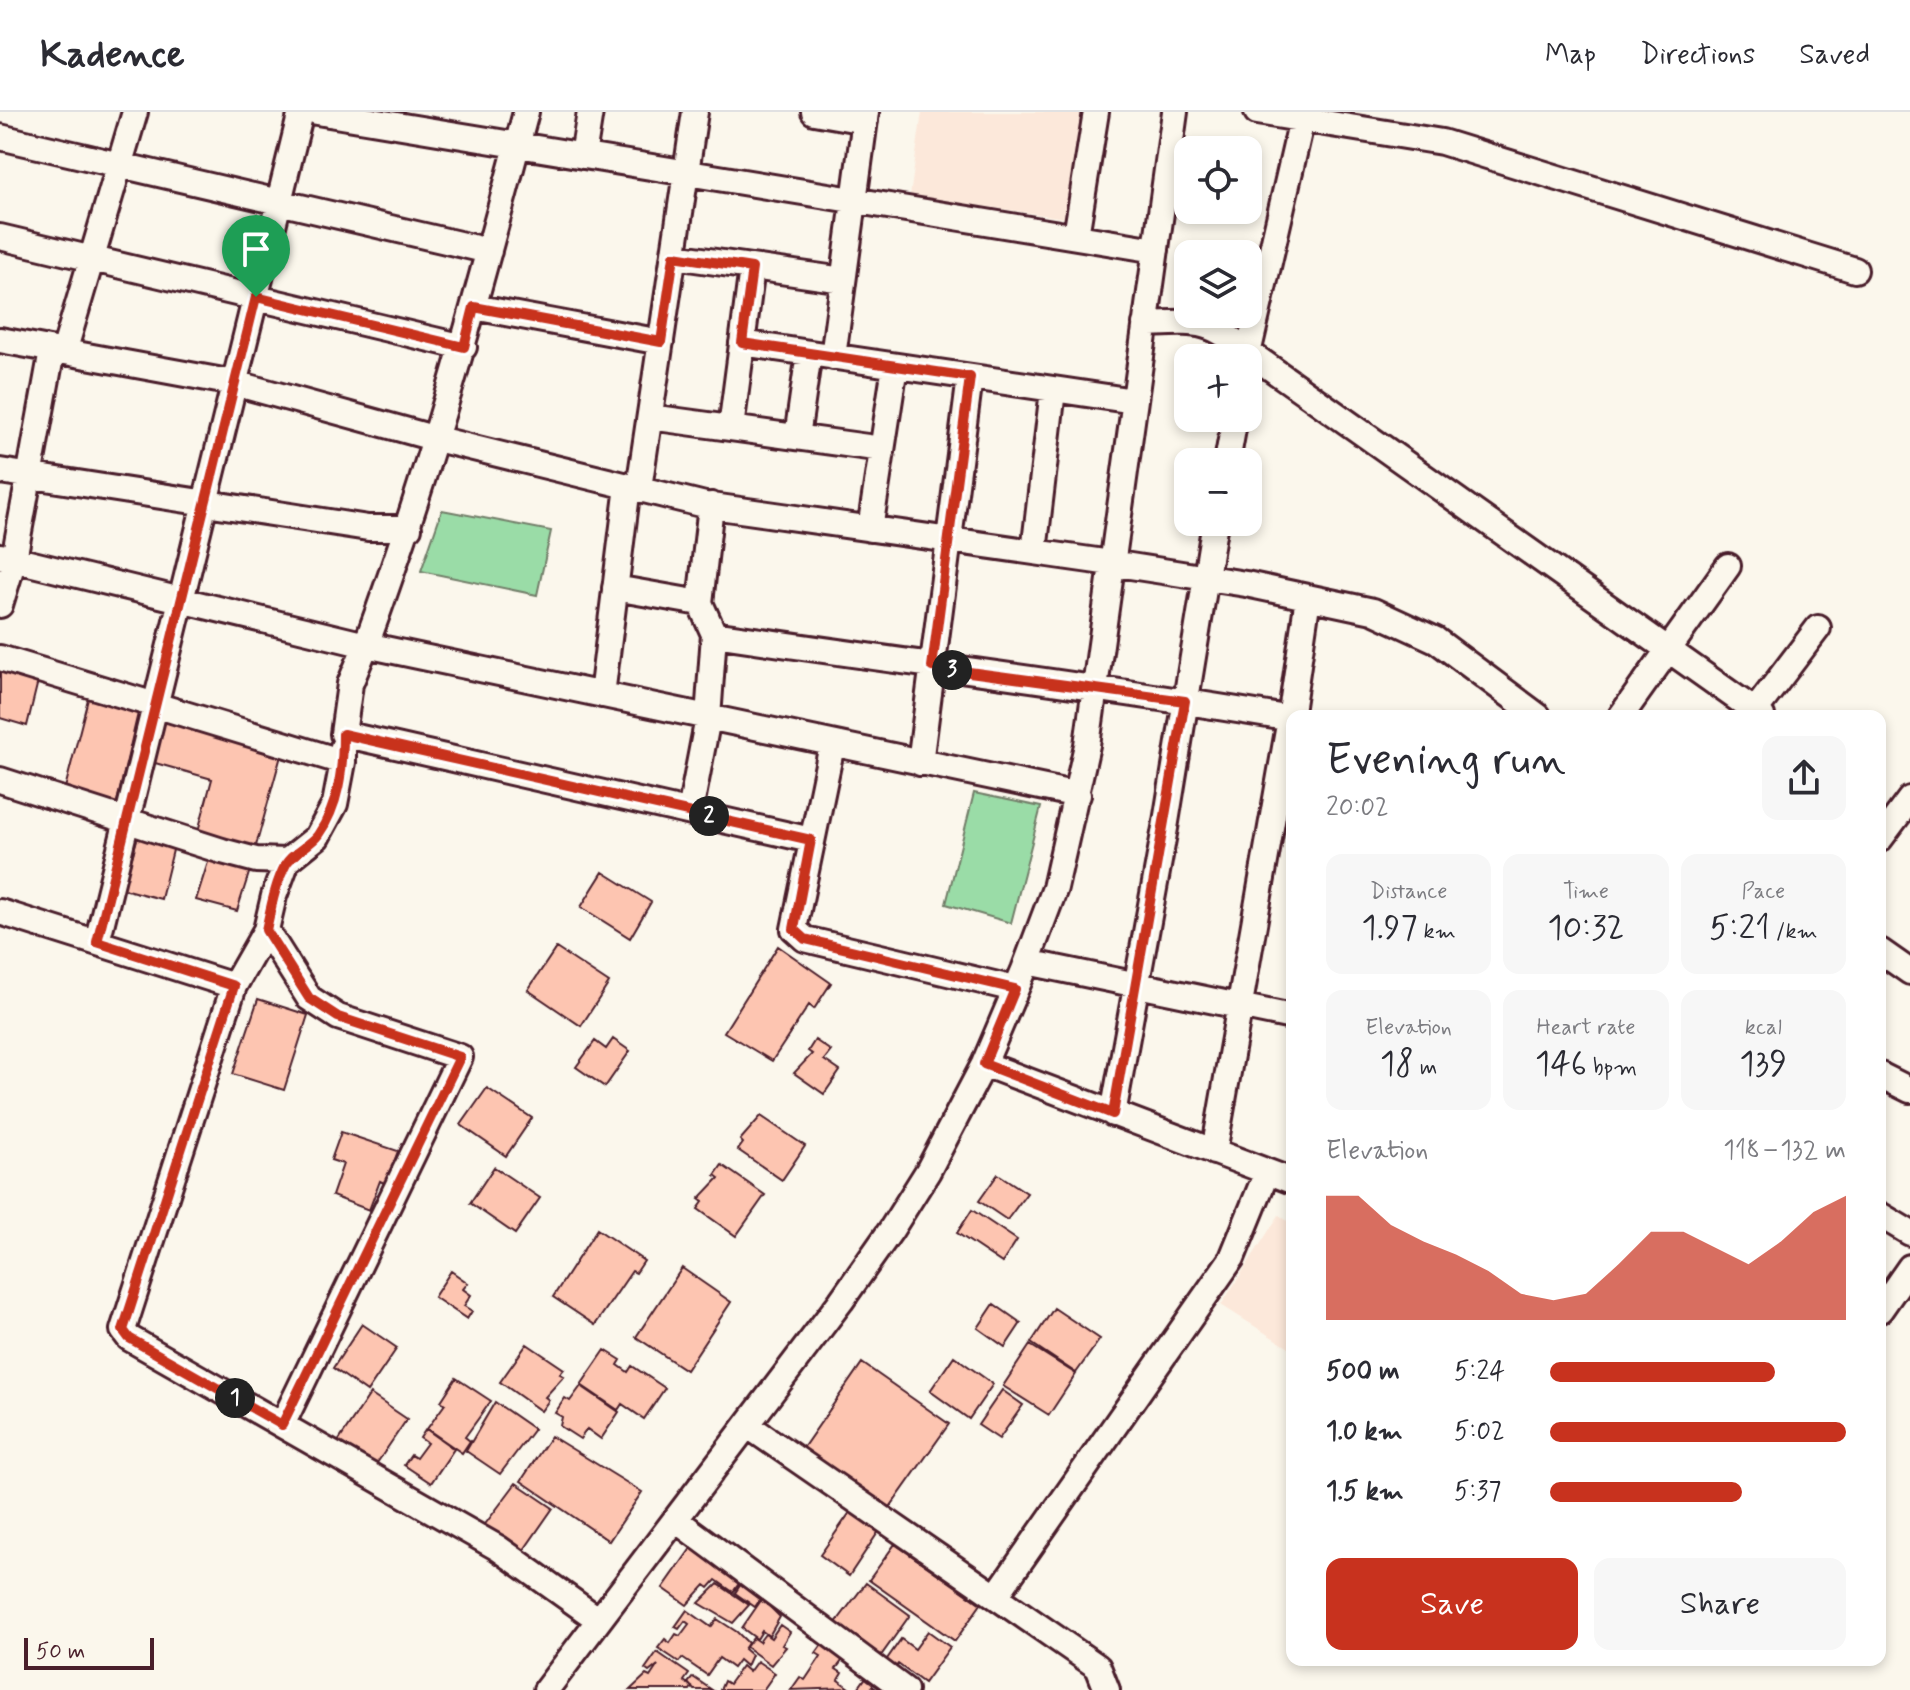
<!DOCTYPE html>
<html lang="en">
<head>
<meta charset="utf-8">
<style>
	:root { --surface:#fff; --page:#f7f7f7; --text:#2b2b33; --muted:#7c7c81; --line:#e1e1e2; --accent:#c8321e }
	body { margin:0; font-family:Mynerve,sans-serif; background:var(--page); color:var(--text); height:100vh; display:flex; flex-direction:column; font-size:30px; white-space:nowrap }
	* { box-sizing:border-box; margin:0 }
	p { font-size:26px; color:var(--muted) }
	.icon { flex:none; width:44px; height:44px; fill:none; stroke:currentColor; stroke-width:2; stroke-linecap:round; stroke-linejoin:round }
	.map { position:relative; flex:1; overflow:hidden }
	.side { position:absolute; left:1286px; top:598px; width:600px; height:956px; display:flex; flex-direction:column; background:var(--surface); border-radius:16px; box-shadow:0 4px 12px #0003 }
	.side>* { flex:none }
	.fabs { position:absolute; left:1174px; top:24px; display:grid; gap:16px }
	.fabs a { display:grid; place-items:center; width:88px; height:88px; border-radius:16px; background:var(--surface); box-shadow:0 4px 12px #0003; font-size:40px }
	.scale { position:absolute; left:24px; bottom:20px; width:130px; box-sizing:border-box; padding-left:8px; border:4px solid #4a1f2b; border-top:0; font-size:22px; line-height:28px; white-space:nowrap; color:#4a1f2b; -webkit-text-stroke:6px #fbf7ec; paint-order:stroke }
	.pin { position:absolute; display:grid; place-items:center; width:68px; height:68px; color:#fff; margin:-82px -34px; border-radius:50% 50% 50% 0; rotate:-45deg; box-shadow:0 0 8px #0007 }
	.pin .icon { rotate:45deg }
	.km { position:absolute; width:40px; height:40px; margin:-20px; border-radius:50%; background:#222; color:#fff; font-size:22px; line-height:40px; text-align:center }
	.round { display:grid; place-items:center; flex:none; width:84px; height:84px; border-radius:16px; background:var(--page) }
	.summary { display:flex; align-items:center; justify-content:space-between; height:136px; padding:0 40px }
	h1 { font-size:44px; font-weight:600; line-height:60px }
	.figures { display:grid; grid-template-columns:repeat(3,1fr); gap:12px; height:136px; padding:8px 40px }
	.figures div { display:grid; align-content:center; border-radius:16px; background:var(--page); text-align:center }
	.figures b { font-size:34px; font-weight:600 }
	.figures small { font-size:22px; font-weight:400 }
	.figures p { font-size:22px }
	.chart { height:224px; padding:16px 40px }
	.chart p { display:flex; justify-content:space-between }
	.chart svg { width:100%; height:144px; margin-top:8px; fill:var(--accent); opacity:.7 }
	.action { display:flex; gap:16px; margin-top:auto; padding:16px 40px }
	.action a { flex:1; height:92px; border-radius:16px; background:var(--accent); color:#fff; font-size:32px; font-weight:600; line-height:92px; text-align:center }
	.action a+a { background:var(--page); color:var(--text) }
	ul { padding:0 40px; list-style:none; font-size:26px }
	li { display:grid; grid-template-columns:128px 96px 1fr; align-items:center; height:60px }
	li i { height:20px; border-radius:10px; background:var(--accent) }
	header { display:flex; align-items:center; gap:48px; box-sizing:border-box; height:112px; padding:0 40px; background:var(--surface); border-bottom:2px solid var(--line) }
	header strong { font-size:38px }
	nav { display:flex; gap:44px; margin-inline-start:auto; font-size:28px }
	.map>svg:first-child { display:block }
</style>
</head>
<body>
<header>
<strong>Kadence</strong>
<nav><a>Map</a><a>Directions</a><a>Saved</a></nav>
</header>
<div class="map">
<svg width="1910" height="1578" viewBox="0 0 1910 1578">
	<rect width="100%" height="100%" fill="#fbf7ec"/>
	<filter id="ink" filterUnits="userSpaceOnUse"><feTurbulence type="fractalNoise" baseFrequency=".0125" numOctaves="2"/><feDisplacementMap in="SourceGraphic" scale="16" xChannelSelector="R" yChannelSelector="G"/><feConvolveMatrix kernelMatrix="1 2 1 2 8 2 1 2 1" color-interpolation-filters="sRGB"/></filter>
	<g filter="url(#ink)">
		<!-- built -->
		<path fill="#fce8da" d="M922,0H1086L1072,107L910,84Z
			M1279,1103L1292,1112V1238L1221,1193Z"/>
		<!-- green -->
		<path fill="#9adca7" stroke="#727e69" stroke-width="2" d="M442,398L551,419L537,483L421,459Z
			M974,681L1041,695L1011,811L946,792Z"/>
		<!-- building -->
		<path fill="#fdc5b1" stroke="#4a1f2b" stroke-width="2" d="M0,558L38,569L27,614L0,606Z
			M89,583L139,597L116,694L64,680Z
			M160,603L282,640L254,741L197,723L212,667L148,649Z
			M138,724L174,734L161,787L123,777Z
			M209,747L250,758L237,799L196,788Z
			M603,760L651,790L630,826L581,795Z
			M778,834L831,871L814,897L809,893L772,949L724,920Z
			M556,836L609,871L581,914L528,878Z
			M258,887L308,903L284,978L233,962Z
			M613,927L630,939L605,975L576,955L595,929L606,937Z
			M815,928L831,939L824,948L840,959L824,982L794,961L812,942L808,939Z
			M487,976L532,1006L506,1044L461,1013Z
			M761,1004L805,1034L782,1068L738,1038L743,1031L740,1028Z
			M341,1020L398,1039L386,1072L380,1069L369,1098L332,1084L343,1052L331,1048Z
			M722,1053L765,1083L736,1124L698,1097L703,1090L699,1087L719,1066L715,1063Z
			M494,1055L540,1086L515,1122L470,1091Z
			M998,1062L1027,1081L1007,1108L979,1089Z
			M972,1098L1017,1128L1002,1151L957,1121Z
			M597,1117L644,1149L636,1161L632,1159L595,1213L553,1185Z
			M682,1156L731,1190L686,1258L636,1225Z
			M451,1159L468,1171L463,1177L471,1183L464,1194L472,1199L467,1207L434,1185Z
			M994,1192L1021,1211L1005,1235L978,1216Z
			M1054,1196L1100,1227L1076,1261L1031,1231Z
			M362,1212L397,1236L367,1280L333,1256Z
			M527,1232L564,1257L560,1262L564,1264L545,1285L549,1288L541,1299L500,1270Z
			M1030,1233L1076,1262L1049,1303L1003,1274Z
			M605,1238L621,1248L618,1253L628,1260L632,1254L665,1276L644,1307L622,1292L618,1298L581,1273Z
			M954,1244L993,1272L969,1307L930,1279Z
			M862,1251L949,1312L888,1398L801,1339Z
			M456,1266L491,1289L465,1325L470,1329L462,1341L427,1317L445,1292L441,1289Z
			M581,1274L619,1300L601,1327L587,1317L580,1327L560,1314L562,1305L555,1301L565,1286L570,1289Z
			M1002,1278L1023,1293L999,1327L978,1313Z
			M370,1282L407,1307L375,1354L338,1330Z
			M495,1290L534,1317L500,1362L466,1339Z
			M426,1317L454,1337L431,1371L404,1353L411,1343L416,1346L427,1331L420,1326Z
			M551,1324L642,1380L609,1429L521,1369Z
			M516,1371L553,1396L519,1445L483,1415Z
			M851,1399L879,1419L849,1464L820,1443Z
			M895,1432L981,1492L955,1529L869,1468Z
			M692,1435L740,1470L733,1480L716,1468L709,1476L705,1473L687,1493L663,1476Z
			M866,1471L910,1503L880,1545L835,1512Z
			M718,1472L749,1493L733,1511L699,1491Z
			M741,1472L761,1486L755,1495L735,1481Z
			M762,1487L780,1505L769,1524L762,1519L757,1527L742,1516Z
			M687,1498L711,1515L717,1507L737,1520L748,1531L744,1537L751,1543L746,1554L739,1548L733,1556L719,1546L707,1563L682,1546L679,1550L658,1536L665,1527L670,1531L676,1522L680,1524L689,1512L685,1509L679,1517L675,1515Z
			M780,1513L790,1520L782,1533L786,1535L771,1553L746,1535L753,1526L759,1530L765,1522L771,1526Z
			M928,1519L950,1535L924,1571L898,1552L894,1557L885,1550L901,1527L915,1537Z
			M824,1530L845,1545L836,1557L842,1561L838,1568L849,1576L791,1578L800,1565L805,1568L821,1544L816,1541Z
			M657,1540L689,1562L684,1569L692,1575L690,1578H630L646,1563L650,1565L658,1553L649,1560L645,1557Z
			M757,1549L775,1561L763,1578H720L724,1569L729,1572L742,1554L749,1560Z
			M869,1561L877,1567L872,1574L878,1578H857Z
			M693,1565L712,1578H694L688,1571Z"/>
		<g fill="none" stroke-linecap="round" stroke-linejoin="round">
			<defs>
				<path id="minor" d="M317,0L1156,138
					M526,0C478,181 431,357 366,533L1078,683
					M814,0L865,9
					M1257,0L1442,30L1855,158
					M0,25L489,139
					M583,44L590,0
					M1076,124L1096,0
					M0,125L464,235
					M674,144L843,168
					M474,195L661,230
					M1145,212C1196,210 1208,206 1248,240L1762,604
					M0,228L234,271L437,327L705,393L1111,451L1246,472L1373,499L1436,528L1538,604
					M742,231L1134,289
					M64,240L135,0
					M833,245L866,0
					M1247,246L1302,7
					M650,305L882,337
					M731,316L752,156
					M797,325L809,241
					M1227,350L1235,306
					M0,359L368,416H409
					M639,376L695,0
					M870,417L895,254
					M1034,440L1053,278
					M0,444L366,533L350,572L343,622L811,728
					M615,476L700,491
					M0,493L14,447L52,239
					M714,522C907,551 1100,574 1292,607
					M0,546L343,650V635
					M602,583L628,374
					M1621,604L1728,454
					M1751,604L1818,516
					M832,633L794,817L805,827L1015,877
					M343,650L335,692L317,725L287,749L274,784L266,818L234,874L123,1218L129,1226L498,1436L599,1508
					M920,651L970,265
					M0,668L222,739L256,748L287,749
					M690,700L708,606L714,522L700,491L711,393
					M1880,727L1910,687
					M0,800L234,874
					M266,818L309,886L338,905L460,945L282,1313
					M97,830L301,0
					M1880,839L1910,860
					M1027,850L1292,905
					M984,952L1292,1069
					M1880,963L1910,978
					M1113,1002L1165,716L1215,410
					M1214,1040L1290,607L1308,485
					M1880,1103L1910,1121
					M1880,1198L1910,1155
					M747,1313L1098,1555L1107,1578
					M676,1408L905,1578
					M996,1484L1232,1146L1267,1060
					M546,1578L841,1189L891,1118L928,1059L984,952L1024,858L1055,776L1087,633L1175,0"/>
			</defs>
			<!-- minor casing -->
			<use href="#minor" stroke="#4a1f2b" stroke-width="30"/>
			<!-- minor -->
			<use href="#minor" stroke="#fbf7ec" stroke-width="24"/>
		</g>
	</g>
	<g fill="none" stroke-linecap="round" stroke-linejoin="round" filter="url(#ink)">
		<defs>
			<path id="route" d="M674,144L752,156L742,231L970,265L932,555L1185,589L1113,1002L984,952L1015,877L805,827L794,817L811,728L343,622C343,657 339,693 318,723C310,734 293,740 286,752C275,772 271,796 266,818L309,886L338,905L460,945L282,1313L129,1226L123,1218L234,874L97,830L256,185L464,235L474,195L661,230Z"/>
		</defs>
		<!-- route casing -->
		<use href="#route" stroke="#fff" stroke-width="16"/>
		<!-- route -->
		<use href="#route" stroke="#c8321e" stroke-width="10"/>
	</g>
</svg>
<div class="fabs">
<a><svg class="icon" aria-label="locate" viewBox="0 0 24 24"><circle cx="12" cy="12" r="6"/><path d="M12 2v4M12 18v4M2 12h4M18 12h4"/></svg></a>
<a><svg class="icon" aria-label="layers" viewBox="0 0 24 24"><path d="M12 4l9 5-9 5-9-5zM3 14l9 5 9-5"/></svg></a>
<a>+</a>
<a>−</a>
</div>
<div class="scale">50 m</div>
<div class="pin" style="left:256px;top:185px;background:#1e9e55"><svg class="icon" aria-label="arrive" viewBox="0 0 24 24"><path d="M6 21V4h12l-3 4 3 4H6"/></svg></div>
<b class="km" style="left:235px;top:1286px">1</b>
<b class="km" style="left:709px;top:704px">2</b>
<b class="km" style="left:952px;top:558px">3</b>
<section class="side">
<div class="summary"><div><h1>Evening run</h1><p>20:02</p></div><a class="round"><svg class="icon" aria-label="share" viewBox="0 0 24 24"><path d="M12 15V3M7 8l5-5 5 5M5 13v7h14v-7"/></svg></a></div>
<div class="figures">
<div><p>Distance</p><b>1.97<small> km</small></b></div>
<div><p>Time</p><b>10:32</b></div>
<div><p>Pace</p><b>5:21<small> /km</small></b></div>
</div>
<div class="figures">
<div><p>Elevation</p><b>18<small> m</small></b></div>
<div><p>Heart rate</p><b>146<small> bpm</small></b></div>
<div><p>kcal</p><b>139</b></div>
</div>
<div class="chart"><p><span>Elevation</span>118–132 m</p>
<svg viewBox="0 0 160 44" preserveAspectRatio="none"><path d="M0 44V6L10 6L20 15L30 20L40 24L50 29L60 36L70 38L80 36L90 27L100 17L110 17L120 22L130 27L140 20L150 11L160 6V44z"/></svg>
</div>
<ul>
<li><b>500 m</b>5:24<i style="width:76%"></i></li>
<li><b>1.0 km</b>5:02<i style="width:100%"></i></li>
<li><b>1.5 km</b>5:37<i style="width:65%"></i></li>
</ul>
<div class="action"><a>Save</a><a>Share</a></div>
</section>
</div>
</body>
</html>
